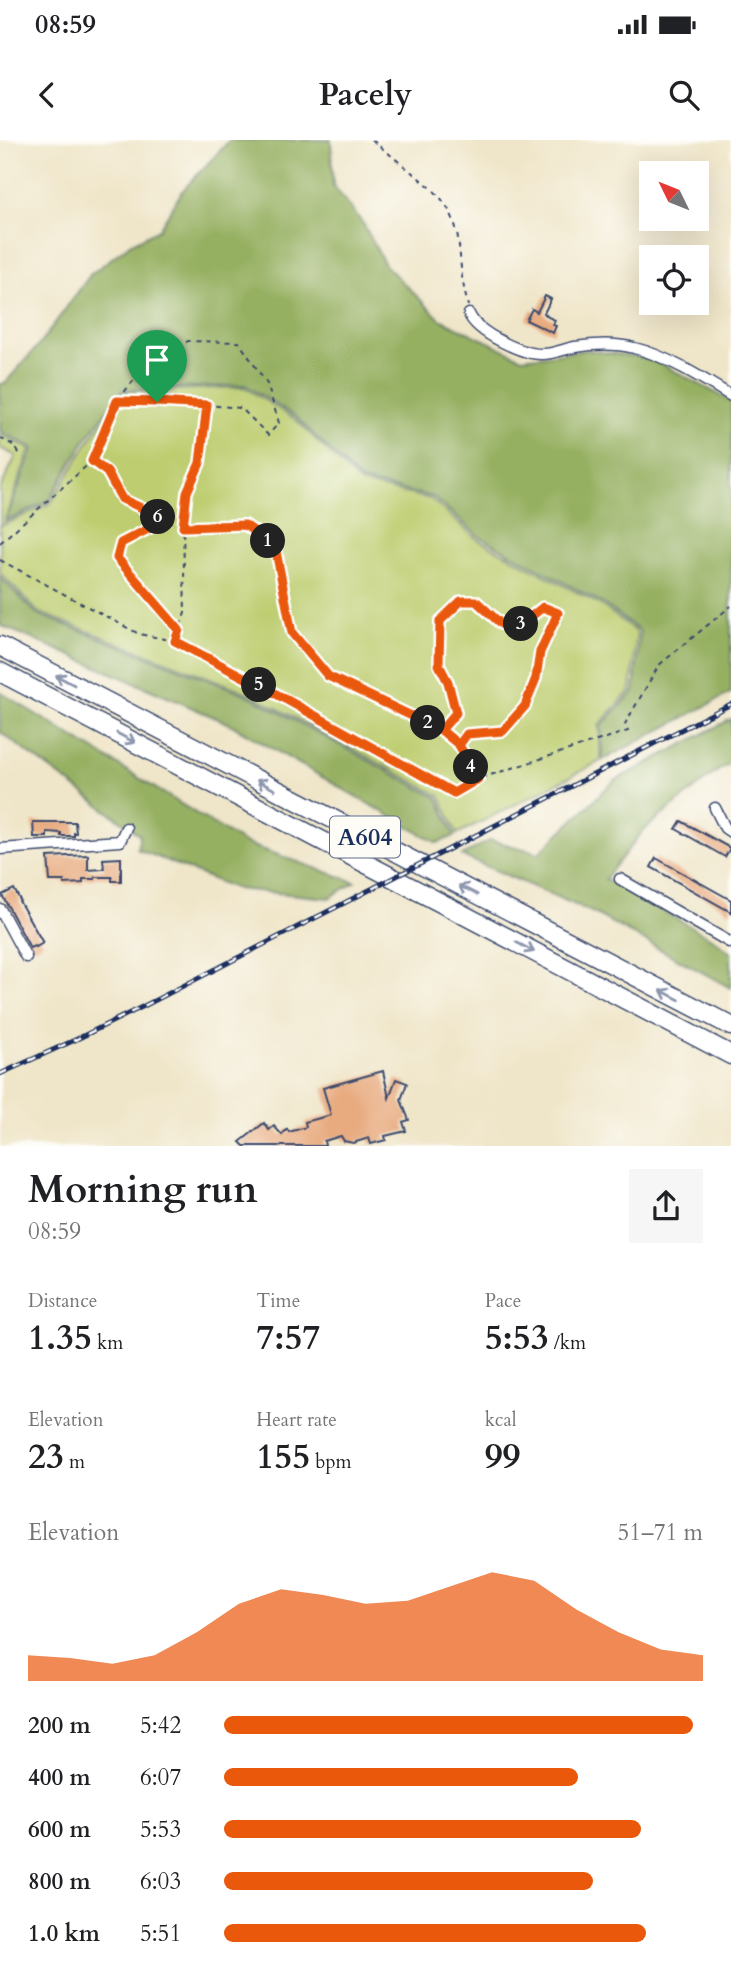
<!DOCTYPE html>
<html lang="en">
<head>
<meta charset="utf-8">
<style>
	:root { --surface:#fff; --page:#f6f6f6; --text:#202124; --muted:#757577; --accent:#ea580c }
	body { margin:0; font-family:Cardo,serif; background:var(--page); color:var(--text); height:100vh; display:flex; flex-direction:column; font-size:26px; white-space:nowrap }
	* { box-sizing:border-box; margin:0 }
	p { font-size:23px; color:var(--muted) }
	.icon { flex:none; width:38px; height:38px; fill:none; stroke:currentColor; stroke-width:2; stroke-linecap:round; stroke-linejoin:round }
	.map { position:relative; height:1006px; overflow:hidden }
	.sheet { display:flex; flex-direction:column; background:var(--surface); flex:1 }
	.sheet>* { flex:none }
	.needle { width:46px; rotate:313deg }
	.buttons { position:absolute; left:639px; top:21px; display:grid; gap:14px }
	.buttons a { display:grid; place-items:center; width:70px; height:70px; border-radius:0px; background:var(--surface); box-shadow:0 7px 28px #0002; font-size:35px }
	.pin { position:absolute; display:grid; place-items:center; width:60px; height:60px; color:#fff; margin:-72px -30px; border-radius:50% 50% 50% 0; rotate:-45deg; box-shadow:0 0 7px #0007 }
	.pin .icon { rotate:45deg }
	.km { position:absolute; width:35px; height:35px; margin:-18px; border-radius:50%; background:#222; color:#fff; font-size:19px; line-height:35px; text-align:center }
	.round { display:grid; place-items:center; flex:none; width:74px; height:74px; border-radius:0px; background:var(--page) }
	.head { display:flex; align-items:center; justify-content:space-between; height:119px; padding:0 28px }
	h1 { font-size:38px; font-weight:800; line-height:52px }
	.metrics { display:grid; grid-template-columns:repeat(3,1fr); gap:10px; height:119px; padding:7px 28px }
	.metrics div { display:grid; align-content:center }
	.metrics b { font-size:35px; font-weight:800 }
	.metrics small { font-size:19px; font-weight:400 }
	.metrics p { font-size:19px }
	.chart { height:196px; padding:14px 28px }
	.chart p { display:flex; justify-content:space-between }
	.chart svg { width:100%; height:126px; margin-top:7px; fill:var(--accent); opacity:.7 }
	ul { padding:0 28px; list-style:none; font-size:23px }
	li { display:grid; grid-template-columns:112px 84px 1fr; align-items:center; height:52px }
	li i { height:18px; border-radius:9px; background:var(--accent) }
	.status { display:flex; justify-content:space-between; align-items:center; height:49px; padding:0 35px; background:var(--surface); direction:ltr }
	.status svg { height:19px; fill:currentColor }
	header { display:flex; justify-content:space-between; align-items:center; height:91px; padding:0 28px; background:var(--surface); font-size:32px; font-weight:800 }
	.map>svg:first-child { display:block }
</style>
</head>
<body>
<div class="status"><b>08:59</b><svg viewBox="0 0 49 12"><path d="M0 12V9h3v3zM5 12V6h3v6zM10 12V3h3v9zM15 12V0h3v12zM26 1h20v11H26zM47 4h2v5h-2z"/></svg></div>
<header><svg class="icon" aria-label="back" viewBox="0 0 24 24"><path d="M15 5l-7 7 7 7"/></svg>Pacely<svg class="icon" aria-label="search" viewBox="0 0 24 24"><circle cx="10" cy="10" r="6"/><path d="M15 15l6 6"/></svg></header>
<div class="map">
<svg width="731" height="1007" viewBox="0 0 731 1007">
	<rect width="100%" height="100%" fill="#fdfcf7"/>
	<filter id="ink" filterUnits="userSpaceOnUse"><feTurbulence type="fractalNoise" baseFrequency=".0143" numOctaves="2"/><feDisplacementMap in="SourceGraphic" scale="14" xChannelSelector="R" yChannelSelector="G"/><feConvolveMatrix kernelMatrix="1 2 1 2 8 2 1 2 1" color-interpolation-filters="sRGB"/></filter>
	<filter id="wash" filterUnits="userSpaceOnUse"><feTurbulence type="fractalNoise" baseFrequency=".00686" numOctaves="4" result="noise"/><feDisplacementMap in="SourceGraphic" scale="28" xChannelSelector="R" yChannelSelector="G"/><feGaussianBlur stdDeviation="1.57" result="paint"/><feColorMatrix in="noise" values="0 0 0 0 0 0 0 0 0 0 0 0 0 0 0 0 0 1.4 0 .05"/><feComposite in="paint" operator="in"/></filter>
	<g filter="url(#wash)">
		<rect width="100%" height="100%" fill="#efe5c8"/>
		<!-- green -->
		<path fill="#bdcd70" stroke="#6c7e67" stroke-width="2" d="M244,247L296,280L360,343L431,359L477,399L601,465L637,492L631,550L599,585L601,621L457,694L440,656L249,553L38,472L0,433V349L16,316L0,308V294L30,309L3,385L51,363L89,301L124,252Z"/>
		<!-- forest -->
		<path fill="#96b062" stroke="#587060" stroke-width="2" d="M230,0H331L333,45L364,85L385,125L440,179L522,218L587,210L652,219L731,261V553L603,620L601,586L634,551L640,491L602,463L478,396L433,357L361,341L297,278L245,245L123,250L86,299L49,361L6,381L33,308L0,291V244L5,243L39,205L91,134L130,104L159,89L183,50Z
			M0,437L37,474L248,555L438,658L455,696L437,703L228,583L0,485Z
			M0,552L244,703L355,742L329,758L237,749L137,709L140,695L0,592Z
			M731,579V622L713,634L643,691L605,739L715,800L731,813V848L594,773L462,716L490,700L539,713L614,641Z"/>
		<g id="blocks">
			<!-- building -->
			<path fill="#e8ab80" d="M545,156L551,159L544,173L548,177L555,180L553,185L556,186L553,193L526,180L532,169L537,172Z
				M681,681L730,708L725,717L676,689Z
				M33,682H75L76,693H74V696H61V693L47,692V697H34Z
				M88,715V730L104,729L103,719L121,718V741H112V737H95V739H83V743L64,744V741H50L48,717Z
				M656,718L731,760V772L651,727Z
				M14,749L20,760L19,761L43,803L36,807L34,806L30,808L2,755Z
				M383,931L389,958L396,939L407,943L401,960L409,980L403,982L406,991L385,996L386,1000L371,1004L369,998L353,1003L344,1001L341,996L324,1001L325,1006H244L240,1002L264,983L269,990L274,986L282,995L287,989L289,992L306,987L305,982L331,975L323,948Z"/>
		</g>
	</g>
	<g filter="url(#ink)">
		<use href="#blocks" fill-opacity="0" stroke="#3b4a6e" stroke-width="2"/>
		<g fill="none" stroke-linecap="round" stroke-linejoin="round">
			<defs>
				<path id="minor" d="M469,174C477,193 523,215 543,214C553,214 564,209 575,207C594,204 615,203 634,208C665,215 704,239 731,256
					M715,668L725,688L731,692
					M0,709L120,701L126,688
					M620,739L731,803
					M0,769L26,817"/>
				<path id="motorway" d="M0,506L731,886
					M0,532L731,915"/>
			</defs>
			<!-- minor casing -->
			<use href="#minor" stroke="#3b4a6e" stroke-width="13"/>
			<!-- motorway casing -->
			<use href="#motorway" stroke="#3b4a6e" stroke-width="21"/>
			<!-- path -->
			<path stroke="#3b4a6e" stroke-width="2" stroke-dasharray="5 5" stroke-linecap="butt" d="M372,0L430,47C458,73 458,93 461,128C462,140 465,153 468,166
				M0,298L13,305L20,314
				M92,321L107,332L122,359L183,387L245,385L275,406L292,493L328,536L441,589L456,573L448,542L439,525L440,481L461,461L476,462L501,484L518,487L543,467L558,473L540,512L536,538L525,567L503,591L467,594L459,605L478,639L628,591L625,584L659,525L731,466
				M158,376L150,388L121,403L117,417L177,488
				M0,403L92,321L117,261L142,230L188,201L239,202L267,244L279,283L268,295L241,268L185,263L117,261
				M0,420L139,494L175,501L185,473L183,387L187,352L200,323L206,267
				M175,501L278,555L454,653L477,640
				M442,590L459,605"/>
			<!-- minor -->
			<use href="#minor" stroke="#fff" stroke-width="10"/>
			<!-- motorway -->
			<use href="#motorway" stroke="#fff" stroke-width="18"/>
			<defs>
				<path id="rail" d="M0,934L77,899L144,866L731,564"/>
			</defs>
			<!-- rail casing -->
			<use href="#rail" stroke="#1b2f5e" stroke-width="5"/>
			<!-- rail -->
			<use href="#rail" stroke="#fdfcf7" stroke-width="2.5" stroke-dasharray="8" stroke-linecap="butt"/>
		</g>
		<!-- one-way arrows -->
		<defs><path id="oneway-shaft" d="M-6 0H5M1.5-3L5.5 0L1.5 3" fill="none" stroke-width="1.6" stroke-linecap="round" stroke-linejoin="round" transform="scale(1.75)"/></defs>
		<g stroke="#8d97ae">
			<use href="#oneway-shaft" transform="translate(65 540) rotate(-152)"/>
			<use href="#oneway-shaft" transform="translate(126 598) rotate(28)"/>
			<use href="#oneway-shaft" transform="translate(266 645) rotate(-152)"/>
			<use href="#oneway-shaft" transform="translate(468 750) rotate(-153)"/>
			<use href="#oneway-shaft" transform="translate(525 807) rotate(28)"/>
			<use href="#oneway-shaft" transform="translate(670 855) rotate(-153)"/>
		</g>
	</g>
	<g fill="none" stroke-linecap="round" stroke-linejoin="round" filter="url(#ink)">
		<defs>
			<path id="route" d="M157,262L207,265L200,323L187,352L183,387L245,385L275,406L292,493L328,536L441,590L459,605L467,594L503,591L525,566L536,538L540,512L558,473L543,467L518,487L501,484L476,461H461L440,481L439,525L448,542L456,573L441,590L459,605L478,639L454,653L278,555L175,501L179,490L117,418L121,403L150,388L159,376L122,359L107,332L92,321L117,261L157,262"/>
		</defs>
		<!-- route casing -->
		<use href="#route" stroke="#fff" stroke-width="14"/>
		<!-- route -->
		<use href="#route" stroke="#ea580c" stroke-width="9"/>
	</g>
	<g text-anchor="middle" stroke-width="7" stroke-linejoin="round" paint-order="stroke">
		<!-- shield labels -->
		<rect fill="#fdfcf7" stroke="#5f6c8c" stroke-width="2" x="330" y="676.5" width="70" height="41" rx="5"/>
		<g font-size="24" font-weight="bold" fill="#1b2f5e">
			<text x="365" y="705">A604</text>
		</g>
	</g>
</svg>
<div class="buttons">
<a><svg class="needle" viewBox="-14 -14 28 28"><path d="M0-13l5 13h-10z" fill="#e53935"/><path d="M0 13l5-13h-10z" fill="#757577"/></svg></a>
<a><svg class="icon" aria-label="locate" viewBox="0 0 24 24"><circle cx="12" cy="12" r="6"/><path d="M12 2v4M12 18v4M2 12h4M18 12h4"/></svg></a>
</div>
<div class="pin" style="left:157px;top:262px;background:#1e9e55"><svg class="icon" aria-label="arrive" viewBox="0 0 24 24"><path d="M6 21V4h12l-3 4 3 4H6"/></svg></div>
<b class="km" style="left:268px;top:401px">1</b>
<b class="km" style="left:428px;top:583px">2</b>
<b class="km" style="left:521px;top:484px">3</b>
<b class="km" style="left:471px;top:627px">4</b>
<b class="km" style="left:259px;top:545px">5</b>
<b class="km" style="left:158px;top:377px">6</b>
</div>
<section class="sheet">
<div class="head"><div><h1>Morning run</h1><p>08:59</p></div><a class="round"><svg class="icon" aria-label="share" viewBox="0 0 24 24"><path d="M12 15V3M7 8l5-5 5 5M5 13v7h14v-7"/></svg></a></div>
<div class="metrics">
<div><p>Distance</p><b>1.35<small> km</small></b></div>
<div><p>Time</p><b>7:57</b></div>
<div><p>Pace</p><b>5:53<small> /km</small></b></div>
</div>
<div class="metrics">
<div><p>Elevation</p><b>23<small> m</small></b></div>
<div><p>Heart rate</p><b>155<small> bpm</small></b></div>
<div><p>kcal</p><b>99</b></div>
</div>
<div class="chart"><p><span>Elevation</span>51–71 m</p>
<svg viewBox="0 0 160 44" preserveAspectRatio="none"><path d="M0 44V35L10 36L20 38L30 35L40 27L50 17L60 12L70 14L80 17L90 16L100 11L110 6L120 9L130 19L140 27L150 33L160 35V44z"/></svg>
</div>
<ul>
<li><b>200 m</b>5:42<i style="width:98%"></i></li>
<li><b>400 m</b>6:07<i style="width:74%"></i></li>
<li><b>600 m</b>5:53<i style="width:87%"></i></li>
<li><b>800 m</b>6:03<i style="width:77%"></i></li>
<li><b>1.0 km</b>5:51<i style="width:88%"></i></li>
</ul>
</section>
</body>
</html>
